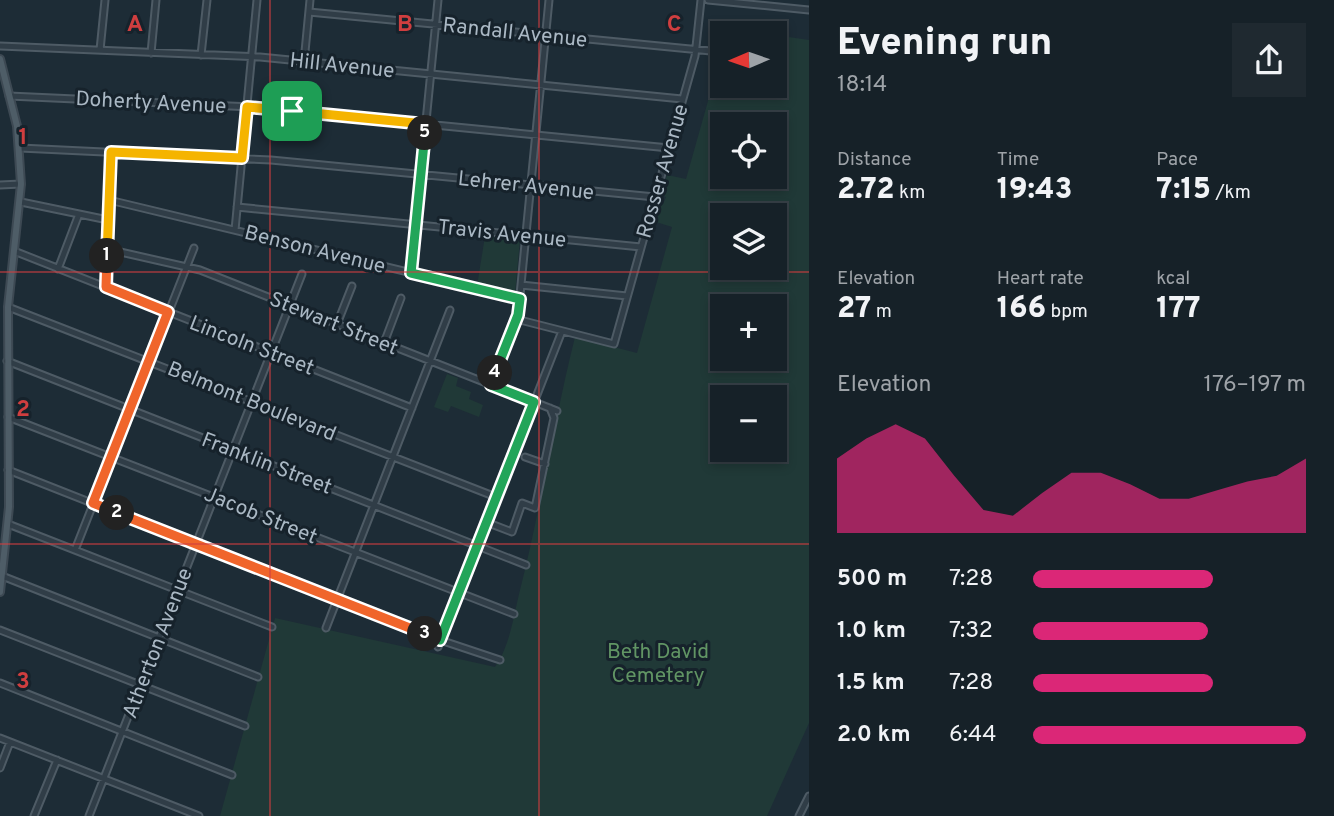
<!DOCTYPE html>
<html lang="en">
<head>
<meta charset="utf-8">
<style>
	:root { --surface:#162128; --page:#1f2930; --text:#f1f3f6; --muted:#9ea3a8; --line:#353e45; --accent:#db2777 }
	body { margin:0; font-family:Overpass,sans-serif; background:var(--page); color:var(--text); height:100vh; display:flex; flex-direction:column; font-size:26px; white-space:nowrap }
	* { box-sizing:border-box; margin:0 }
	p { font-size:23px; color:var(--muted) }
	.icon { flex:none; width:38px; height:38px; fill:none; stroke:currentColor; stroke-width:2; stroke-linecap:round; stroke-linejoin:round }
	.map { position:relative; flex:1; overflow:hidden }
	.panel { display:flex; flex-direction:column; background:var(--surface); width:525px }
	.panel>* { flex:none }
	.needle { width:46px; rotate:268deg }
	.tools { position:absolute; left:710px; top:21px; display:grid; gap:14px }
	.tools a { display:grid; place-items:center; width:77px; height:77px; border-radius:0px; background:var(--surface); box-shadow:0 4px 10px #0003,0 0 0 2px var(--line); font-size:35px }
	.pin { position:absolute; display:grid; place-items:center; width:60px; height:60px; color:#fff; margin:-30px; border-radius:14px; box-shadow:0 4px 10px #0006 }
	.km { position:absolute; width:35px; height:35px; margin:-18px; border-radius:50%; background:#222; color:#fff; font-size:19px; line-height:35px; text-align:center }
	.round { display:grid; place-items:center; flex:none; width:74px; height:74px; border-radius:0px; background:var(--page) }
	.summary { display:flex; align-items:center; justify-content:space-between; height:119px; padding:0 28px }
	h1 { font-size:38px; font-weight:800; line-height:52px }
	.figures { display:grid; grid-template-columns:repeat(3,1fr); gap:10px; height:119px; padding:7px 28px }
	.figures div { display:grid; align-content:center }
	.figures b { font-size:30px; font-weight:800 }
	.figures small { font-size:19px; font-weight:400 }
	.figures p { font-size:19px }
	.chart { height:196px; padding:14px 28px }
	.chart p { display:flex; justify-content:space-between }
	.chart svg { width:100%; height:126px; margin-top:7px; fill:var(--accent); opacity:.7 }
	ul { padding:0 28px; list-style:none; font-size:23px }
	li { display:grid; grid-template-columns:112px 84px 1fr; align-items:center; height:52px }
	li i { height:18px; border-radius:9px; background:var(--accent) }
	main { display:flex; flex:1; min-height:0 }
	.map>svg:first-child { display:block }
</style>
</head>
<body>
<main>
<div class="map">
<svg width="809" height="816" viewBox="0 0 809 816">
	<rect width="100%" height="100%" fill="#1d2c36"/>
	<!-- green -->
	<path fill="#203937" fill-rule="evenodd" d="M775,35L809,40V723L767,816H220L275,618L495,667C510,646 514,614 520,590C541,507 554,421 575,337L637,353L672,227L653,221L659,203L663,204L666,197L661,195L667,175L686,179L723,48V86H775ZM723,124H775V177H723ZM723,215H775V268H723ZM723,306H775V359H723ZM723,397H775V450H723Z
		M485,236L520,239L515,294L477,286Z
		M447,374L458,378L456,386L471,392L469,399L483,405L479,417L451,406L448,412L434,407Z"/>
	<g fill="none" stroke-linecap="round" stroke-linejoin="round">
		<defs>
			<path id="minor" d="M708,0L809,10
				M309,12L721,52
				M0,46L260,57L682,99
				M100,50L105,0
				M151,53L156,0
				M201,55L207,0
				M304,62L310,0
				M9,96L252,107L669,148
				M20,148L271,160L655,197
				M0,185L21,184
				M109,200L520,299
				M21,202L108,220
				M237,207L641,247
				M235,230L257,0
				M107,249L200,270L557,411
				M14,251L412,408
				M58,269L79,214
				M411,273L438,0
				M521,285L627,296
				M106,287L111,152
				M8,307L496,497
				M516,319L614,344L695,56L701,0
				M337,324L352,286
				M384,343L401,298
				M7,361L526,565
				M491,385L518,315L549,0
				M8,417L514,614
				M525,457L545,464
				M8,470L440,640L500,660
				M486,522L512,532L522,503L535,508L554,418L550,408
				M8,524L272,627
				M75,550L194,248
				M2,576L258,677
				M326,628L450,310
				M0,630L245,726
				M438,647L562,331
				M0,683L232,775
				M0,738L199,816
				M0,768L10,742
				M34,816L57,760
				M89,816L302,274
				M799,816L809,796"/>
			<path id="major" d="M0,59L17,126L21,184L8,307L9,507L0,592"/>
		</defs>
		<!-- minor casing -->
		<use href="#minor" stroke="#4e5b65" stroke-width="9"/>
		<!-- major casing -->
		<use href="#major" stroke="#3d4953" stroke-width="10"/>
		<!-- minor -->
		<use href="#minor" stroke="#303d47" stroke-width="5"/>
		<!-- major -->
		<use href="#major" stroke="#4e5d67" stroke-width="6"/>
	</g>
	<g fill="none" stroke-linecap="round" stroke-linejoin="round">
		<defs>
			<path id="split-1" d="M107,256L111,152L242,158L247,107L292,111"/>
			<path id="split-2" d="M107,256L106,287L168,312L93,503L117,513"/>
			<path id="split-3" d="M117,513L425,634"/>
			<path id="split-4" d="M425,634L440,640L534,402L491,385L495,373"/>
			<path id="split-5" d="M425,133L411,273L520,299L518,315L495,373"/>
			<path id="split-6" d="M292,111L425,124V133"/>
		</defs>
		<!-- split-1 casing -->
		<use href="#split-1" stroke="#fff" stroke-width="14"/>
		<!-- split-2 casing -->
		<use href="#split-2" stroke="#fff" stroke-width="14"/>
		<!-- split-3 casing -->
		<use href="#split-3" stroke="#fff" stroke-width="14"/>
		<!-- split-4 casing -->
		<use href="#split-4" stroke="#fff" stroke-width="14"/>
		<!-- split-5 casing -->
		<use href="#split-5" stroke="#fff" stroke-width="14"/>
		<!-- split-6 casing -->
		<use href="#split-6" stroke="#fff" stroke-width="14"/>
		<!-- split-1 -->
		<use href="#split-1" stroke="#f5b400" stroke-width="9"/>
		<!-- split-2 -->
		<use href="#split-2" stroke="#f0652b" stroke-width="9"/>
		<!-- split-3 -->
		<use href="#split-3" stroke="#f0652b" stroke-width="9"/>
		<!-- split-4 -->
		<use href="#split-4" stroke="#22a559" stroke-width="9"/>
		<!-- split-5 -->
		<use href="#split-5" stroke="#22a559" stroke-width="9"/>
		<!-- split-6 -->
		<use href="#split-6" stroke="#f5b400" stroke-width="9"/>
	</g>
	<!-- grid -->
	<path fill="none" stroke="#cf3e3f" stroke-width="2" stroke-opacity="0.55" d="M270,0V816M539,0V816M0,272H809M0,544H809"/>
	<g text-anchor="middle" stroke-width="6" stroke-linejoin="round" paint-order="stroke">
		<!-- street labels -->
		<g font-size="21" fill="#aab8c4" stroke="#16222b">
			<text transform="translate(515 32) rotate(6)" y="7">Randall Avenue</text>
			<text transform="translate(342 65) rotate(6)" y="7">Hill Avenue</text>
			<text transform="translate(151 102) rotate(3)" y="7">Doherty Avenue</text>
			<text transform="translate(662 171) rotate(-74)" y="7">Rosser Avenue</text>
			<text transform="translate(526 185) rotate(6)" y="7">Lehrer Avenue</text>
			<text transform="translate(502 233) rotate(6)" y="7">Travis Avenue</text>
			<text transform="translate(315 249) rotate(14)" y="7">Benson Avenue</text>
			<text transform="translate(334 323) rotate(22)" y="7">Stewart Street</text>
			<text transform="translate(252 345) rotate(21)" y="7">Lincoln Street</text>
			<text transform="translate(252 401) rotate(22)" y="7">Belmont Boulevard</text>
			<text transform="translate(267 463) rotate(21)" y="7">Franklin Street</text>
			<text transform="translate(261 515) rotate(22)" y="7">Jacob Street</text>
			<text transform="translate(157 643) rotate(-69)" y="7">Atherton Avenue</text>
		</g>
		<!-- park labels -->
		<g font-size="21" fill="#619564" stroke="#16222b">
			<text x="658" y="658">Beth David<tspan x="658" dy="24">Cemetery</tspan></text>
		</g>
	</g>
	<g font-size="23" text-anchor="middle" font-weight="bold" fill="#cf3e3f" stroke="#16222b" stroke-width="6" stroke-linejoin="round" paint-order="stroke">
		<text x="135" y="31">A</text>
		<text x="405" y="31">B</text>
		<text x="674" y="31">C</text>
		<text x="23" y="144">1</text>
		<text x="23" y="416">2</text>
		<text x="23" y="688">3</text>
	</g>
</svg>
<div class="tools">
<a><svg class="needle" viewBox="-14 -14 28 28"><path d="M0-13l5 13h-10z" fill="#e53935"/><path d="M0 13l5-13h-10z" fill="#9ea3a8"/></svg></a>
<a><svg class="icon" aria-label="locate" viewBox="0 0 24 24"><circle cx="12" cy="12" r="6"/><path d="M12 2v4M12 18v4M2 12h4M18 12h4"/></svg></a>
<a><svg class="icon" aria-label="layers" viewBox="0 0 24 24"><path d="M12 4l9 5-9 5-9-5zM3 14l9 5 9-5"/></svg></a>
<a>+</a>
<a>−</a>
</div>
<div class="pin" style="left:292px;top:111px;background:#1e9e55"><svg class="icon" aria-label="arrive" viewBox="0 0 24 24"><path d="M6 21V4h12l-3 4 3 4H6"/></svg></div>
<b class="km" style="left:107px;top:256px">1</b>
<b class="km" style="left:117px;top:513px">2</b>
<b class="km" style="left:425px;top:634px">3</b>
<b class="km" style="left:495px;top:373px">4</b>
<b class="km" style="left:425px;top:133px">5</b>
</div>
<section class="panel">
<div class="summary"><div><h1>Evening run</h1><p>18:14</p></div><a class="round"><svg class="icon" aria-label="share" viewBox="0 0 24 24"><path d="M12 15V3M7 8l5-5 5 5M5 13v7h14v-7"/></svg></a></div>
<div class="figures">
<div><p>Distance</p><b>2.72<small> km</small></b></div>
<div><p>Time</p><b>19:43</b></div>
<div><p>Pace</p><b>7:15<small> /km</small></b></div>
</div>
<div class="figures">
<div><p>Elevation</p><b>27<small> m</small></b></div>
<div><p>Heart rate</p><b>166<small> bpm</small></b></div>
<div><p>kcal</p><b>177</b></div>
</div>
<div class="chart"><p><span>Elevation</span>176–197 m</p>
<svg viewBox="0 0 160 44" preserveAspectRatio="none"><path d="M0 44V18L10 11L20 6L30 11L40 24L50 36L60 38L70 30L80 23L90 23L100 27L110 32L120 32L130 29L140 26L150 24L160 18V44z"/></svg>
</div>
<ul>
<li><b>500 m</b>7:28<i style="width:66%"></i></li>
<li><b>1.0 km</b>7:32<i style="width:64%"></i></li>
<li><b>1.5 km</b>7:28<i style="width:66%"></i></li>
<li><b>2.0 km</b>6:44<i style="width:100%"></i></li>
</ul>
</section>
</main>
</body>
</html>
